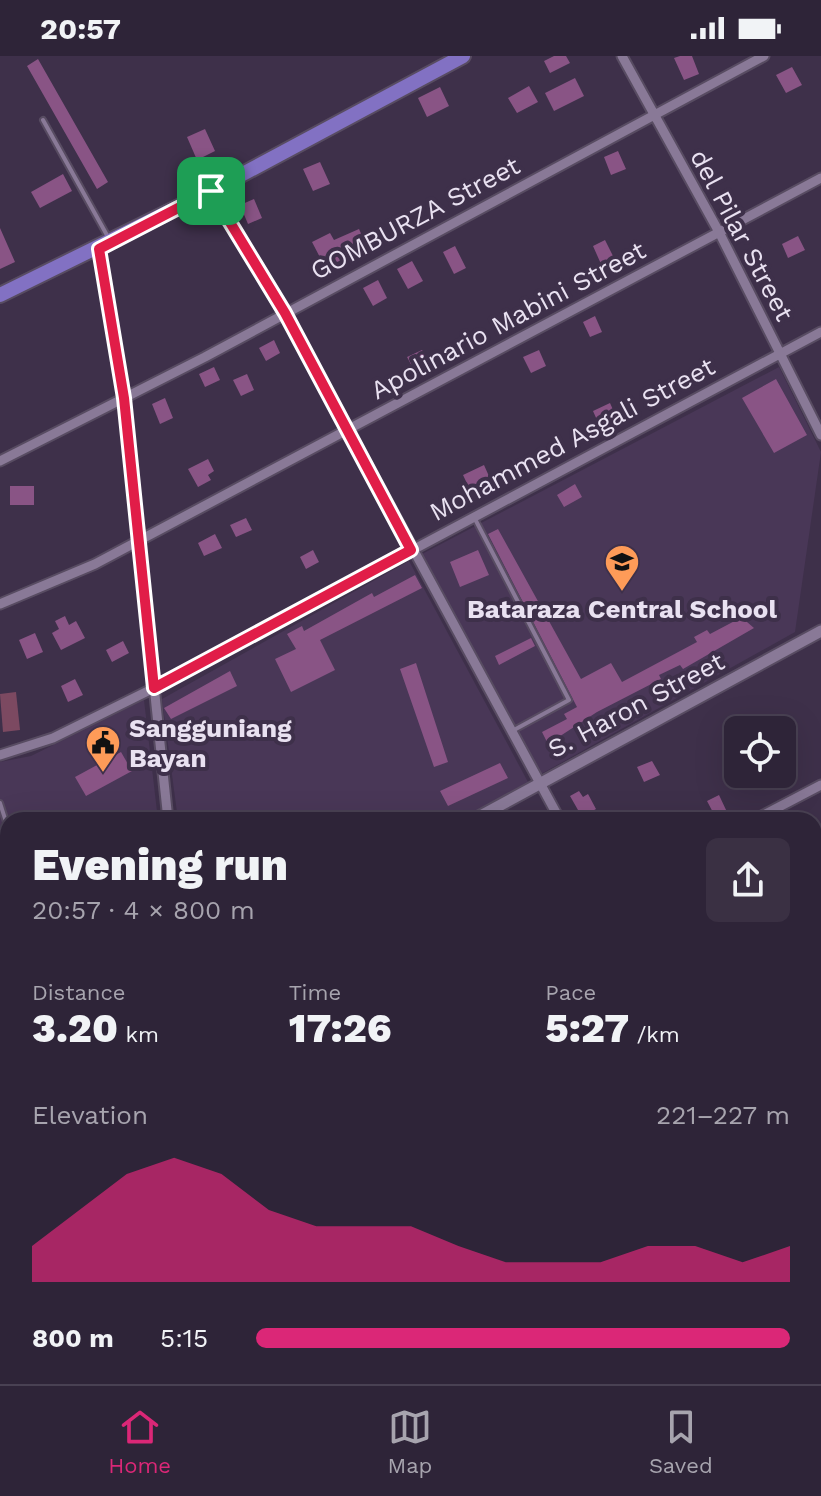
<!DOCTYPE html>
<html lang="en">
<head>
<meta charset="utf-8">
<style>
	:root { --surface:#2e2438; --page:#3a3043; --text:#f1f3f6; --muted:#a7a4ae; --line:#494153; --accent:#db2777 }
	body { margin:0; font-family:"Work Sans",sans-serif; background:var(--page); color:var(--text); height:100vh; display:flex; flex-direction:column; font-size:30px; white-space:nowrap }
	* { box-sizing:border-box; margin:0 }
	p { font-size:26px; color:var(--muted) }
	.icon { flex:none; width:44px; height:44px; fill:none; stroke:currentColor; stroke-width:2; stroke-linecap:round; stroke-linejoin:round }
	.map { position:relative; flex:1; overflow:hidden }
	.drawer { position:absolute; left:0px; top:756px; width:822px; height:572px; display:flex; flex-direction:column; background:var(--surface); border-radius:24px 24px 0 0; box-shadow:0 8px 32px #0002,0 0 0 2px var(--line) }
	.drawer>* { flex:none }
	.controls { position:absolute; left:724px; top:660px; display:grid; gap:16px }
	.controls a { display:grid; place-items:center; width:72px; height:72px; border-radius:12px; background:var(--surface); box-shadow:0 8px 32px #0002,0 0 0 2px var(--line); font-size:40px }
	.pin { position:absolute; display:grid; place-items:center; width:68px; height:68px; color:#fff; margin:-34px; border-radius:16px; box-shadow:0 4px 12px #0006 }
	.round { display:grid; place-items:center; flex:none; width:84px; height:84px; border-radius:12px; background:var(--page) }
	.head { display:flex; align-items:center; justify-content:space-between; height:136px; padding:0 32px }
	h1 { font-size:44px; font-weight:800; line-height:60px }
	.figures { display:grid; grid-template-columns:repeat(3,1fr); gap:12px; height:136px; padding:8px 32px }
	.figures div { display:grid; align-content:center }
	.figures b { font-size:40px; font-weight:800 }
	.figures small { font-size:22px; font-weight:400 }
	.figures p { font-size:22px }
	.chart { height:224px; padding:16px 32px }
	.chart p { display:flex; justify-content:space-between }
	.chart svg { width:100%; height:144px; margin-top:8px; fill:var(--accent); opacity:.7 }
	ul { padding:0 32px; list-style:none; font-size:26px }
	li { display:grid; grid-template-columns:128px 96px 1fr; align-items:center; height:60px }
	li i { height:20px; border-radius:10px; background:var(--accent) }
	.status { display:flex; justify-content:space-between; align-items:center; height:56px; padding:0 40px; background:var(--surface); direction:ltr }
	.status svg { height:22px; fill:currentColor }
	.tab-bar { display:flex; justify-content:space-around; align-items:center; height:112px; border-top:2px solid var(--line); background:var(--surface); font-size:22px; color:var(--muted) }
	.tab-bar a { display:grid; justify-items:center; gap:4px }
	.tab-bar .selected { color:var(--accent) }
	.map>svg:first-child { display:block }
</style>
</head>
<body>
<div class="status"><b>20:57</b><svg viewBox="0 0 49 12"><path d="M0 12V9h3v3zM5 12V6h3v6zM10 12V3h3v9zM15 12V0h3v12zM26 1h20v11H26zM47 4h2v5h-2z"/></svg></div>
<div class="map">
<svg width="821" height="1328" viewBox="0 0 821 1328">
	<rect width="100%" height="100%" fill="#3e304a"/>
	<!-- built -->
	<path fill="#493757" d="M779,311L821,396L795,576L541,718L422,498Z
		M409,505L528,726L458,764H178L162,643Z
		M144,644L158,764H8V971H0V706L31,700Z"/>
	<!-- green -->
	<path fill="#7c4961" d="M16,636L20,674L3,676L0,638Z"/>
	<!-- building -->
	<path fill="#895485" d="M554,0H566L570,7L550,17L544,5Z
		M680,0H692L699,18L684,24L674,2Z
		M38,3L108,126L97,133L27,10Z
		M792,11L802,29L786,37L776,19Z
		M575,22L584,40L554,55L545,37Z
		M529,30L538,46L517,57L508,42Z
		M440,31L449,50L427,61L418,42Z
		M205,73L215,95L197,104L187,81Z
		M618,95L626,113L611,119L604,101Z
		M320,106L330,128L313,135L303,113Z
		M63,118L72,135L40,152L31,136Z
		M254,143L262,162L248,168L240,149Z
		M0,172L15,206L0,213Z
		M359,173L368,193L325,211L312,186L330,177L334,184Z
		M798,180L805,194L788,202L782,188Z
		M605,184L614,202L601,208L593,190Z
		M455,190L466,212L454,218L443,196Z
		M412,205L423,225L408,233L397,213Z
		M378,224L387,242L373,250L363,232Z
		M595,260L602,276L590,281L583,266Z
		M274,284L280,297L266,305L259,292Z
		M422,294L430,309L415,316L407,301Z
		M539,294L546,310L531,317L523,301Z
		M214,311L220,324L205,331L199,318Z
		M247,318L254,334L241,340L233,324Z
		M776,323L807,379L774,397L742,342Z
		M165,342L173,362L160,368L152,348Z
		M610,347L618,365L601,373L593,355Z
		M208,403L214,415L208,419L211,424L198,431L188,413Z
		M484,409L492,427L471,436L463,419Z
		M575,428L582,441L564,451L557,439Z
		M10,430H34V449H10Z
		M246,462L252,474L236,481L230,469Z
		M498,473L581,623L611,607L622,626L697,586L694,581L707,574L710,578L746,559L747,566L754,572L683,613L680,609L659,619L661,623L597,656L548,688L542,676L567,663L564,658L577,651L488,478Z
		M215,478L222,492L204,500L198,487Z
		M313,494L319,506L306,513L300,501Z
		M478,494L489,519L460,531L450,506Z
		M415,519L422,532L320,584L335,614L291,636L275,603L296,593L287,578L302,570L304,575L372,537L374,541Z
		M65,560L69,569L76,565L85,582L61,594L52,577L59,573L55,565Z
		M35,577L43,596L27,603L19,584Z
		M531,582L535,590L499,609L495,600Z
		M123,585L129,597L112,606L106,594Z
		M416,607L448,706L434,711L400,613Z
		M230,615L237,630L171,663L164,652Z
		M75,623L83,639L68,646L61,630Z
		M121,696L132,715L86,740L75,721Z
		M652,705L660,719L644,726L637,711Z
		M500,707L508,722L448,750L440,735Z
		M579,735L583,741L588,738L596,753L582,761L570,740Z
		M719,739L727,756L716,762L707,745Z"/>
	<g fill="none" stroke-linecap="round" stroke-linejoin="round">
		<defs>
			<path id="service" d="M43,64L108,181
				M475,463L569,644L514,674
				M0,747L8,772L0,801"/>
			<path id="minor" d="M622,0L719,176L821,379
				M211,135L285,257L560,764
				M99,193L124,342L168,764
				M0,405L205,301L764,0
				M0,548L95,508L821,122
				M0,699L53,682L154,632L821,276
				M754,764L821,729
				M814,877L821,873
				M0,1058L8,1132
				M814,1102L821,1098
				M0,1316L8,1318
				M26,1320L27,1328
				M586,1320L591,1328
				M372,1328L384,1320"/>
			<path id="tertiary" d="M473,764L821,575
				M0,980L8,979"/>
			<path id="primary" d="M0,239L211,135L463,0"/>
		</defs>
		<!-- service casing -->
		<use href="#service" stroke="#584c62" stroke-width="8"/>
		<!-- minor casing -->
		<use href="#minor" stroke="#584c62" stroke-width="13"/>
		<!-- tertiary casing -->
		<use href="#tertiary" stroke="#584c62" stroke-width="15"/>
		<!-- primary casing -->
		<use href="#primary" stroke="#584c62" stroke-width="18"/>
		<!-- service -->
		<use href="#service" stroke="#897997" stroke-width="4"/>
		<!-- minor -->
		<use href="#minor" stroke="#897997" stroke-width="9"/>
		<!-- tertiary -->
		<use href="#tertiary" stroke="#897997" stroke-width="11"/>
		<!-- primary -->
		<use href="#primary" stroke="#8271c3" stroke-width="14"/>
	</g>
	<g fill="none" stroke-linecap="round" stroke-linejoin="round">
		<defs>
			<path id="route" d="M211,135L285,257L411,494L154,632L124,342L99,193Z"/>
		</defs>
		<!-- route casing -->
		<use href="#route" stroke="#fff" stroke-width="16"/>
		<!-- route -->
		<use href="#route" stroke="#e11d48" stroke-width="10"/>
	</g>
	<!-- icons -->
	<defs>
		<symbol id="school-pin" viewBox="-11 -11 22 30"><path d="M0 17L-7.5 6A9.5 9.5 0 1 1 7.5 6Z" fill="#fe9b58" stroke="#3e304a"/><path d="M0-5L7-2L0 1L-7-2ZM-4 1L0 2.5L4 1V4Q0 6-4 4Z" fill="#111"/></symbol>
		<symbol id="civic-pin" viewBox="-11 -11 22 30"><path d="M0 17L-7.5 6A9.5 9.5 0 1 1 7.5 6Z" fill="#fe9b58" stroke="#3e304a"/><path d="M-.6-6.5H3V-4.5H.6V-3L4-1V1h2V6H-6V1h2V-1L-.6-3ZM-1.2 2.5V6h2.4V2.5Z" fill="#111"/></symbol>
	</defs>
	<g fill-rule="evenodd">
		<use href="#school-pin" x="602" y="486" width="40" height="54"/>
		<use href="#civic-pin" x="83" y="667" width="40" height="54"/>
	</g>
	<g text-anchor="middle" stroke-width="8" stroke-linejoin="round" paint-order="stroke">
		<!-- street labels -->
		<g font-size="26" fill="#e9e1f1" stroke="#3e304a">
			<text transform="translate(415 162) rotate(-28)" y="9">GOMBURZA Street</text>
			<text transform="translate(742 179) rotate(62)" y="9">del Pilar Street</text>
			<text transform="translate(508 264) rotate(-28)" y="9">Apolinario Mabini Street</text>
			<text transform="translate(572 383) rotate(-28)" y="9">Mohammed Asgali Street</text>
			<text transform="translate(636 649) rotate(-28)" y="9">S. Haron Street</text>
		</g>
		<!-- poi labels -->
		<g font-size="26" font-weight="bold" fill="#e9e1f1" stroke="#3e304a">
			<text x="622" y="562">Bataraza Central School</text>
			<text x="129" y="681" text-anchor="start">Sangguniang<tspan x="129" dy="30">Bayan</tspan></text>
		</g>
	</g>
</svg>
<div class="controls">
<a><svg class="icon" aria-label="locate" viewBox="0 0 24 24"><circle cx="12" cy="12" r="6"/><path d="M12 2v4M12 18v4M2 12h4M18 12h4"/></svg></a>
</div>
<div class="pin" style="left:211px;top:135px;background:#1e9e55"><svg class="icon" aria-label="arrive" viewBox="0 0 24 24"><path d="M6 21V4h12l-3 4 3 4H6"/></svg></div>
<section class="drawer">
<div class="head"><div><h1>Evening run</h1><p>20:57 · 4 × 800 m</p></div><a class="round"><svg class="icon" aria-label="share" viewBox="0 0 24 24"><path d="M12 15V3M7 8l5-5 5 5M5 13v7h14v-7"/></svg></a></div>
<div class="figures">
<div><p>Distance</p><b>3.20<small> km</small></b></div>
<div><p>Time</p><b>17:26</b></div>
<div><p>Pace</p><b>5:27<small> /km</small></b></div>
</div>
<div class="chart"><p><span>Elevation</span>221–227 m</p>
<svg viewBox="0 0 160 44" preserveAspectRatio="none"><path d="M0 44V33L10 22L20 11L30 6L40 11L50 22L60 27L70 27L80 27L90 33L100 38L110 38L120 38L130 33L140 33L150 38L160 33V44z"/></svg>
</div>
<ul>
<li><b>800 m</b>5:15<i style="width:100%"></i></li>
</ul>
</section>
</div>
<nav class="tab-bar">
<a class="selected"><svg class="icon" aria-label="home" viewBox="0 0 24 24"><path d="M3 11l9-7 9 7M6 9v11h12V9"/></svg>Home</a>
<a><svg class="icon" aria-label="map" viewBox="0 0 24 24"><path d="M3 6l6-2 6 2 6-2v14l-6 2-6-2-6 2zM9 4v14M15 6v14"/></svg>Map</a>
<a><svg class="icon" aria-label="saved" viewBox="0 0 24 24"><path d="M7 4h10v16l-5-4-5 4z"/></svg>Saved</a>
</nav>
</body>
</html>
